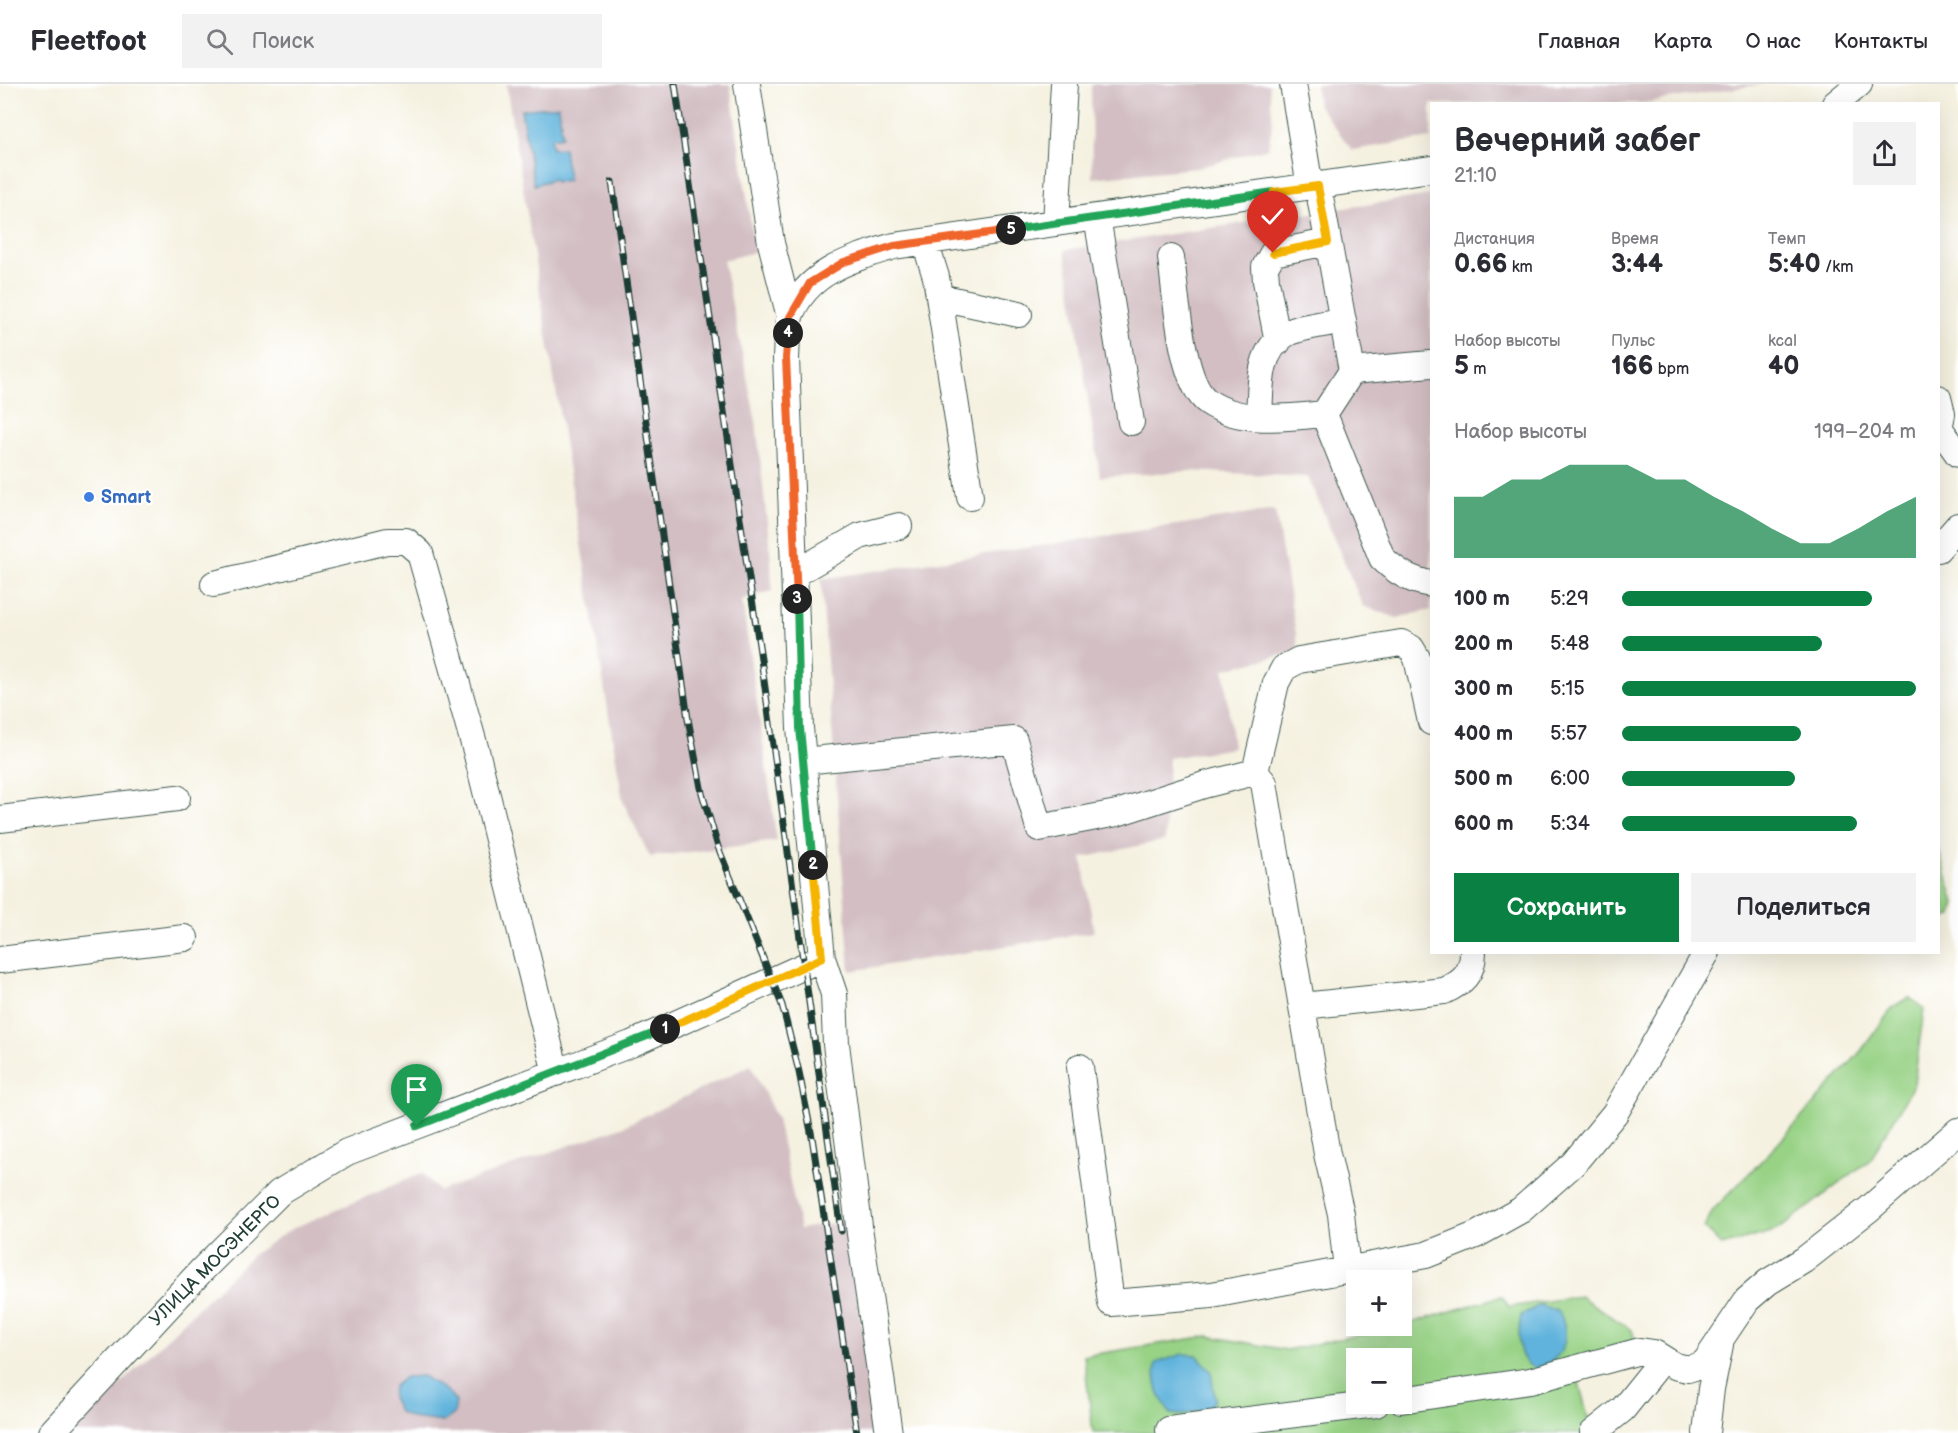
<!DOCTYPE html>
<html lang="ru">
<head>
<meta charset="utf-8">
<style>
	:root { --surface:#fff; --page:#f2f2f3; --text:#2b2b33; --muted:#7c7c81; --line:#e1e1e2; --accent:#0b8043 }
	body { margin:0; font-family:"Balsamiq Sans",sans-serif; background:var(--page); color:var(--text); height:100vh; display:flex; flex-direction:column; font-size:22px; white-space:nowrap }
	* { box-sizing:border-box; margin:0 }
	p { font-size:20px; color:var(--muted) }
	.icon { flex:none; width:33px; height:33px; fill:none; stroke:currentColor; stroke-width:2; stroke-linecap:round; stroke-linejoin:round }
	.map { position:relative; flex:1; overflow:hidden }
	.details { position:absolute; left:1430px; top:18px; width:510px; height:852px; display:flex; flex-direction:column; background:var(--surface); border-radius:0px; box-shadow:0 6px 24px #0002 }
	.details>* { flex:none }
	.controls { position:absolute; left:1346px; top:1186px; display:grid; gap:12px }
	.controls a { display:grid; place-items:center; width:66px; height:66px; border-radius:0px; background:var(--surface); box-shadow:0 6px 24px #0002; font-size:30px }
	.pin { position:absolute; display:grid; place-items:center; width:51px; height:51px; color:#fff; margin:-62px -26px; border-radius:50% 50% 50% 0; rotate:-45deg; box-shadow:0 0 6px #0007 }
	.pin .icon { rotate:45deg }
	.km { position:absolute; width:30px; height:30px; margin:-15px; border-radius:50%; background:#222; color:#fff; font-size:16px; line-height:30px; text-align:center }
	.round { display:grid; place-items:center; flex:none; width:63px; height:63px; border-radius:0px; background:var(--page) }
	.summary { display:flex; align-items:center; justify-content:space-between; height:102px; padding:0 24px }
	h1 { font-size:33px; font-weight:800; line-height:45px }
	.metrics { display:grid; grid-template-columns:repeat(3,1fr); gap:9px; height:102px; padding:6px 24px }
	.metrics div { display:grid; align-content:center }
	.metrics b { font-size:26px; font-weight:800 }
	.metrics small { font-size:16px; font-weight:400 }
	.metrics p { font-size:16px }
	.chart { height:168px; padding:12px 24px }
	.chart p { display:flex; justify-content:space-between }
	.chart svg { width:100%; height:108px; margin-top:6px; fill:var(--accent); opacity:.7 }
	.button { display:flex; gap:12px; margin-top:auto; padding:12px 24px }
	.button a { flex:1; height:69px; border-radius:0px; background:var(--accent); color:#fff; font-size:24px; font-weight:800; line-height:69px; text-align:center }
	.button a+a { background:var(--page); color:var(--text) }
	ul { padding:0 24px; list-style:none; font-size:20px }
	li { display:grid; grid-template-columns:96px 72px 1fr; align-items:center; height:45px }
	li i { height:15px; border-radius:8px; background:var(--accent) }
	header { display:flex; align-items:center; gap:36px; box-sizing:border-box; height:84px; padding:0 30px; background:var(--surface); border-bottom:2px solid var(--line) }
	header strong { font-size:28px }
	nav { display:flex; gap:33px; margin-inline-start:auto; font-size:21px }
	.search { width:420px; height:54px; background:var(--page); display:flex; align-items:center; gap:15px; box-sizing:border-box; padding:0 21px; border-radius:0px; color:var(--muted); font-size:22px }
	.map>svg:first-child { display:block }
</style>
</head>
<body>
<header>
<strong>Fleetfoot</strong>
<div class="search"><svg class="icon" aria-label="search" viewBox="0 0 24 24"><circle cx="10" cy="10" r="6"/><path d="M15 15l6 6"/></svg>Поиск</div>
<nav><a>Главная</a><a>Карта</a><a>О нас</a><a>Контакты</a></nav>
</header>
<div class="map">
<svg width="1958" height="1349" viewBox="0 0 1958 1349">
	<rect width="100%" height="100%" fill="#fff"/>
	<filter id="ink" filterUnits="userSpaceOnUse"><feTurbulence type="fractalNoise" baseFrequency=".0167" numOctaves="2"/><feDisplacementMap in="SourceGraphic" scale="12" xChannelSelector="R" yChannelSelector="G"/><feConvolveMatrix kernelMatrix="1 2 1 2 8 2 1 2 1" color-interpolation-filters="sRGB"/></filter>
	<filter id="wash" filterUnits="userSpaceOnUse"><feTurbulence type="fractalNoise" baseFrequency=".008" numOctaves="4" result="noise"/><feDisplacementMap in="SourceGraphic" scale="24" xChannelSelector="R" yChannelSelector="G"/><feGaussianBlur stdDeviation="1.35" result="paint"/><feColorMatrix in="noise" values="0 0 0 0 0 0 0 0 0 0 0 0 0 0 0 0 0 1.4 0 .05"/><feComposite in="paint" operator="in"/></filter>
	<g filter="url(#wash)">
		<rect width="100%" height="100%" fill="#f5f1e0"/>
		<!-- industrial -->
		<path fill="#d2bec3" d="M506,0H730L755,168L723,176L756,337L771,475L772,507L742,516L777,757L650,773L623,718Z
			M1091,0H1269L1273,38L1268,64L1197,84L1092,94Z
			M1315,0H1764L1643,19L1431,20V54L1352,66L1318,21Z
			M1431,111V526L1397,534L1363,522L1308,393L1190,387L1100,393L1065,166Z
			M1275,426L1299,567L1224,585L1233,664L1169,674L1165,756L1082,774L1094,848L850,887L821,495Z
			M751,981L777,1035L800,1145L847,1137L877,1349H67L93,1327L252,1171L291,1145L422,1089L439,1107L622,1043Z"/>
		<!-- green -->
		<path fill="#97d285" stroke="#5b885c" stroke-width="1.5" fill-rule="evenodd" d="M1938,764L1955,819L1952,832L1938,836Z
			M1909,913L1924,925L1914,1000L1871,1075L1778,1146L1722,1162L1704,1144L1713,1126L1775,1063L1861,967L1893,923Z
			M1502,1212L1509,1223L1580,1212L1632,1246L1636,1260L1574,1279L1592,1349H1093L1084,1272L1208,1252L1287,1266L1401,1242ZM1356,1275H1401V1320H1356Z"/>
		<!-- water -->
		<path fill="#61b3dc" stroke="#407888" stroke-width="1.5" d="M559,22L562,52L551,54L552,65L564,64L568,96L555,98L554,95L534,101L521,26Z
			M1540,1221C1545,1223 1554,1225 1558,1228C1563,1232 1564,1240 1565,1246C1567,1267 1555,1278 1537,1285C1515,1278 1518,1251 1521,1231Z
			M1183,1270L1197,1271L1211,1287L1215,1315L1210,1324L1182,1331L1171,1330C1159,1315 1153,1298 1156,1279Z
			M423,1292L448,1308L456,1318L454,1330L443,1338L412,1334L399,1328L392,1313L393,1303L405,1293Z"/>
	</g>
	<g filter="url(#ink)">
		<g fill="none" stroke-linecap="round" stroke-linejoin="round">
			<defs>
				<path id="minor" d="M747,0L771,159L790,233
					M1293,0L1310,103
					M1835,20L1859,0
					M1318,102L1352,287
					M1097,133L1131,338
					M1056,139L1064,0
					M925,158L936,193L970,413
					M1171,174C1176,206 1180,299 1208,318C1241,340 1287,334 1324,330L1352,287L1431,280
					M939,213L1019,230
					M1278,258L1266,197L1265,183L1273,169L1328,158
					M1938,314L1942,330L1938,349
					M1324,330L1382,474C1396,488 1411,497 1431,500
					M1259,333C1261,305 1257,270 1284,251C1295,243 1328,240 1343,236
					M1940,345L1958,370
					M1938,465L1958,442
					M796,489L860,452L899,442
					M214,500L387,457H406L420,469L476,667L556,989
					M803,677L1014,656L1039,744L1117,729L1204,701L1255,688
					M1255,688L1264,699L1327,1070L1341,1130L1347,1186
					M1255,688L1276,599L1284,584L1299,576L1401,559L1411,564L1417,574L1431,638
					M0,735L177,714
					M0,876L185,854
					M1303,922L1444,907C1462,899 1473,890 1473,868
					M1080,983L1111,1219L1212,1211L1426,1171L1476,1151L1521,1126L1573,1080L1615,1029L1707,868
					M1401,1316L1530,1297L1640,1267L1654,1269L1675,1282L1688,1285L1704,1280L1747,1216L1768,1198L1804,1176L1869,1125L1958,1047
					M1169,1346L1376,1320
					M51,1349L201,1187L279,1109L347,1068L631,960L822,874
					M889,1349L860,1150L836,960L834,910L822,874L800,644L786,274C787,262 786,244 790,232C807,187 852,175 894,162L1431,85
					M1593,1349L1623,1325L1663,1275
					M1706,1349L1711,1305L1720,1261"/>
			</defs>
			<!-- minor casing -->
			<use href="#minor" stroke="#3f584e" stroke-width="28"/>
			<!-- minor -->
			<use href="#minor" stroke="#fff" stroke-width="26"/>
			<defs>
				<path id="rail" d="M675,0L760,568L841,1147
					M612,98L688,635L702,709L718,763L782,921L799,988L812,1053L857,1349"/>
			</defs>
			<!-- rail casing -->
			<use href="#rail" stroke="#1f3d34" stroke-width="7"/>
			<!-- rail -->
			<use href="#rail" stroke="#fff" stroke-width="4.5" stroke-dasharray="14" stroke-linecap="butt"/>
		</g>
	</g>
	<g fill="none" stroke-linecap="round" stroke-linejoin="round" filter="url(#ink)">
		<defs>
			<path id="split-1" d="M417,1042L665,945"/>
			<path id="split-2" d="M665,945L822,874L813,781"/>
			<path id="split-3" d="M797,515L800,644L813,781"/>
			<path id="split-4" d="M788,249L786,274L797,515"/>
			<path id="split-5" d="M788,249L790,233L810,199L844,178L894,162L1011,146"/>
			<path id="split-6" d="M1011,146L1274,108"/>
			<path id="split-7" d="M1273,169L1328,158L1318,102L1274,108"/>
		</defs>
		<!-- split-1 casing -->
		<use href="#split-1" stroke="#fff" stroke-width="12"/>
		<!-- split-2 casing -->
		<use href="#split-2" stroke="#fff" stroke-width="12"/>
		<!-- split-3 casing -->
		<use href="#split-3" stroke="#fff" stroke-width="12"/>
		<!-- split-4 casing -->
		<use href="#split-4" stroke="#fff" stroke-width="12"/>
		<!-- split-5 casing -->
		<use href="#split-5" stroke="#fff" stroke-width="12"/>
		<!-- split-6 casing -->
		<use href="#split-6" stroke="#fff" stroke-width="12"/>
		<!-- split-7 casing -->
		<use href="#split-7" stroke="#fff" stroke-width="12"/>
		<!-- split-1 -->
		<use href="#split-1" stroke="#22a559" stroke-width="8"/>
		<!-- split-2 -->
		<use href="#split-2" stroke="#f5b400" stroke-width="8"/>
		<!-- split-3 -->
		<use href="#split-3" stroke="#22a559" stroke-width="8"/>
		<!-- split-4 -->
		<use href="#split-4" stroke="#f0652b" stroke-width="8"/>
		<!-- split-5 -->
		<use href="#split-5" stroke="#f0652b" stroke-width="8"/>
		<!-- split-6 -->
		<use href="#split-6" stroke="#22a559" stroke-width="8"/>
		<!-- split-7 -->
		<use href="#split-7" stroke="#f5b400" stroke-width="8"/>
	</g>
	<!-- markers -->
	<circle fill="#3f7fe0" stroke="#fff" stroke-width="2" cx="89" cy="413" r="6"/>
	<g text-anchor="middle" stroke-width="4.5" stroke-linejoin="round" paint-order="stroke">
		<!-- shop labels -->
		<g font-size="18" font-weight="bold" fill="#366cbe" stroke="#fff" text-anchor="start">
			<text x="101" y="419">Smart</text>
		</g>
		<!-- street labels -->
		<g font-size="18" fill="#1f3d34" stroke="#fff">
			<text transform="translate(215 1176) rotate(-45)" y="6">УЛИЦА МОСЭНЕРГО</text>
		</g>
	</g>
</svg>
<div class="controls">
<a>+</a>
<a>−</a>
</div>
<div class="pin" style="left:417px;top:1042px;background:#1e9e55"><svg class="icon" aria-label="arrive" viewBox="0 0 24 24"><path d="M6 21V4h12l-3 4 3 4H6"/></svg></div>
<div class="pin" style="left:1273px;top:169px;background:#d93025"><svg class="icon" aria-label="check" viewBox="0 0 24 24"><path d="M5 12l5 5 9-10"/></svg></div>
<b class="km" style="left:665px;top:945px">1</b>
<b class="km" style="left:813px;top:781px">2</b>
<b class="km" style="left:797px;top:515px">3</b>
<b class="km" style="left:788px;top:249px">4</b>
<b class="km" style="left:1011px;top:146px">5</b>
<section class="details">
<div class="summary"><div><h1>Вечерний забег</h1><p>21:10</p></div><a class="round"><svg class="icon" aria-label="share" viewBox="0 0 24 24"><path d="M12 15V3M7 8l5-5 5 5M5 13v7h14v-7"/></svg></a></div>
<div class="metrics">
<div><p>Дистанция</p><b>0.66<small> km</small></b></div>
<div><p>Время</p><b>3:44</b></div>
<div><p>Темп</p><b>5:40<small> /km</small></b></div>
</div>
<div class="metrics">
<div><p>Набор высоты</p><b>5<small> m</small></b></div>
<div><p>Пульс</p><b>166<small> bpm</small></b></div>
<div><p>kcal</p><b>40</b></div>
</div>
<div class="chart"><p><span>Набор высоты</span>199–204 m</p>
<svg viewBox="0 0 160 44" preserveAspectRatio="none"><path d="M0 44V19L10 19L20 12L30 12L40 6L50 6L60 6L70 12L80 12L90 19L100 25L110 32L120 38L130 38L140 32L150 25L160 19V44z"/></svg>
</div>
<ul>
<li><b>100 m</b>5:29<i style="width:85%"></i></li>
<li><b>200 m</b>5:48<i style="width:68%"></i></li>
<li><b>300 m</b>5:15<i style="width:100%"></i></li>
<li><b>400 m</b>5:57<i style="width:61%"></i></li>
<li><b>500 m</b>6:00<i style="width:59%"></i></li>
<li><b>600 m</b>5:34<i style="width:80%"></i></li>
</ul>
<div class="button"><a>Сохранить</a><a>Поделиться</a></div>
</section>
</div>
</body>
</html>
